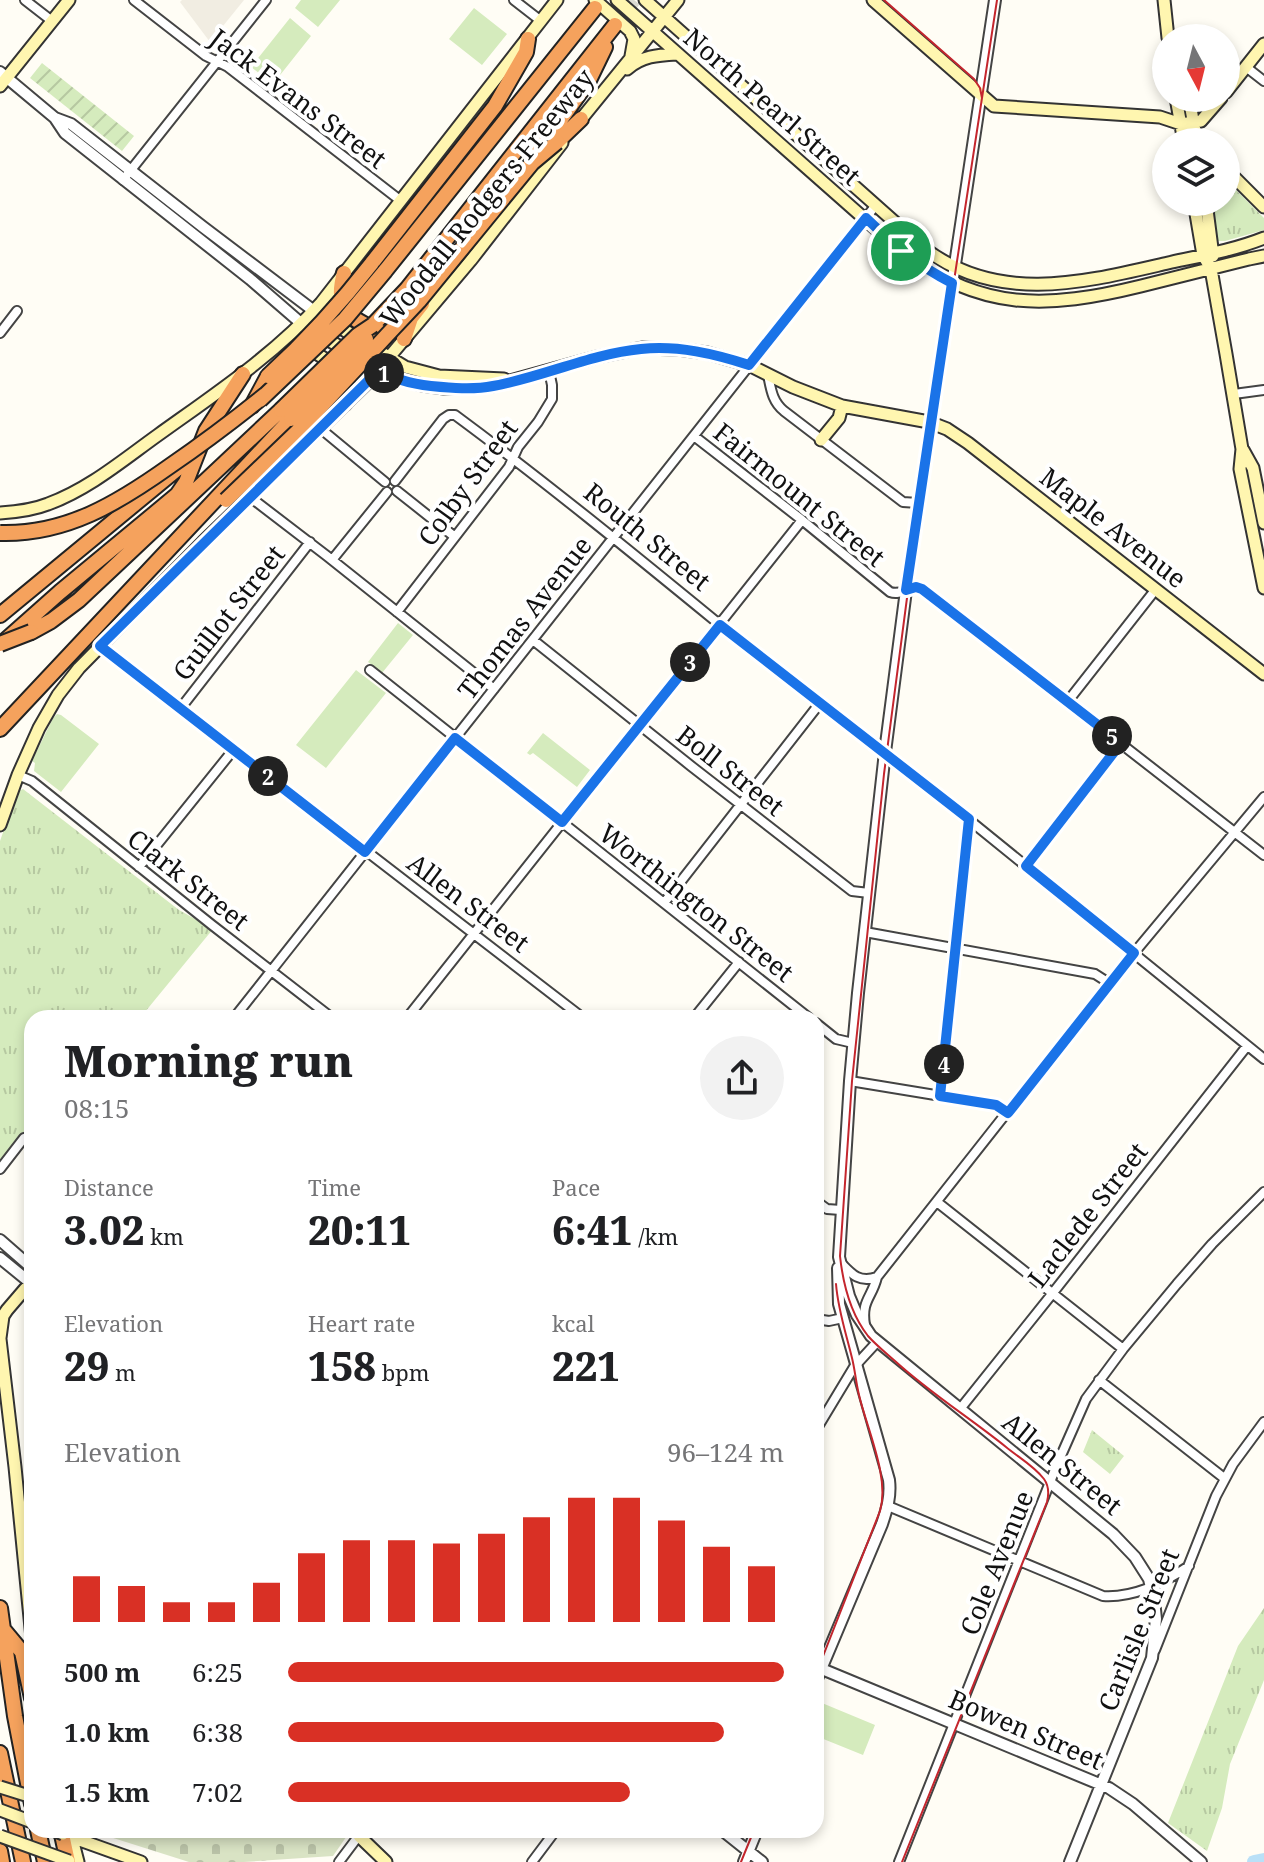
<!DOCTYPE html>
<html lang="en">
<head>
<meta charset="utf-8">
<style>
	:root { --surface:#fff; --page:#f2f2f2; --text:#202124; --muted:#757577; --accent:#d93025 }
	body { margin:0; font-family:"Noto Serif",serif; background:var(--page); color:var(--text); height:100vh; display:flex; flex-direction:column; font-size:30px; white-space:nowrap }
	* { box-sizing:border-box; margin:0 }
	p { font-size:26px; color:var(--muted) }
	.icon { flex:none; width:44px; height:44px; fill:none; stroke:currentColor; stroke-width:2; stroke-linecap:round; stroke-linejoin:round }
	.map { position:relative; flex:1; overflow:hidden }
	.drawer { position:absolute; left:24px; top:1010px; width:800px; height:828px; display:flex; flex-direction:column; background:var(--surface); border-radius:24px; box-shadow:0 4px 12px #0003 }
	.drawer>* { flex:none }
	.needle { width:52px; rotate:173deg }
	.controls { position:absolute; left:1152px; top:24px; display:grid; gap:16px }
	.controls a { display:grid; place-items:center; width:88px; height:88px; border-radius:50%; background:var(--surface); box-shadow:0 4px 12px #0003; font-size:40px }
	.pin { position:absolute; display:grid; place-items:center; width:68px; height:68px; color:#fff; margin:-34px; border:4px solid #fff; border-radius:50%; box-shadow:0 2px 8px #0007 }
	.km { position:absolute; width:40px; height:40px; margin:-20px; border-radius:50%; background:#222; color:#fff; font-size:22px; line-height:40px; text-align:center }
	.round { display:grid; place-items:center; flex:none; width:84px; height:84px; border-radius:42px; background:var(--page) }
	.head { display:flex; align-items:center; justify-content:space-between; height:136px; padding:0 40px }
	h1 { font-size:44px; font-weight:800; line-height:60px }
	.metrics { display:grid; grid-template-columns:repeat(3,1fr); gap:12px; height:136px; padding:8px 40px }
	.metrics div { display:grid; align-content:center }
	.metrics b { font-size:40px; font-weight:800 }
	.metrics small { font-size:22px; font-weight:400 }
	.metrics p { font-size:22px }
	.chart { height:224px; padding:16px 40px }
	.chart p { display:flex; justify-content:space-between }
	.chart svg { width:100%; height:144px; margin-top:8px; stroke:var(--accent); stroke-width:6 }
	ul { padding:0 40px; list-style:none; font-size:26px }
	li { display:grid; grid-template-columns:128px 96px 1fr; align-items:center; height:60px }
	li i { height:20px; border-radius:10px; background:var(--accent) }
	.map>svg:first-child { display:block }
</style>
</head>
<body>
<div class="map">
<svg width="1264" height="1862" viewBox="0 0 1264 1862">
	<defs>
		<pattern id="cemetery-stones" width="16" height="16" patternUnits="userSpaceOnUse" patternTransform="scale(2)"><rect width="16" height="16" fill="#d9e3c4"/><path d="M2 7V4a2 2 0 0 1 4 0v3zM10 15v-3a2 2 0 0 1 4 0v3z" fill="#b9c2a7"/></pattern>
		<pattern id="park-tufts" width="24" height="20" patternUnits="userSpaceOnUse" patternTransform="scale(2)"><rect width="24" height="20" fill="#d5ebbd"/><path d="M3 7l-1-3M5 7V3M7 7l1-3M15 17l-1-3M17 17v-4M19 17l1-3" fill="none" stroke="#b6c8a1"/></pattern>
		<pattern id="garden-furrows" width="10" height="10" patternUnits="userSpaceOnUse" patternTransform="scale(2)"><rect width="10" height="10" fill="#d5ebbd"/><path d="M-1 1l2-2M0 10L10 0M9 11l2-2" fill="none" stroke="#b6c8a1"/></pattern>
	</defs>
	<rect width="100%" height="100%" fill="#fffdf5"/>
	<!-- grass -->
	<path fill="#d5ebbd" d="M301,0H340L318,27L295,8Z
		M474,8L507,34L482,65L449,39Z
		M290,18L311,36L273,84L251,67Z
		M398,623L413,635L382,673L368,662Z
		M356,670L386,693L326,768L296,745Z
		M57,714L61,715L99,744L61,792L34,771L35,763L32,761L53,718Z
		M543,733L590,770L577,787L533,753L530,755L527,753Z
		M822,1703L875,1725L863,1755L816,1736V1718Z"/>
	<!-- cemetery -->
	<path fill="url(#cemetery-stones)" d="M88,1830H351L333,1856L244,1862H189Z"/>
	<!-- park -->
	<path fill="url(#park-tufts)" d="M1226,180L1264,218V230L1225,241H1218L1216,237L1211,202H1226Z
		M23,789L179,910L213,929L140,1018H32V1131H25L21,1134L0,1160V841L17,792Z
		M1092,1430L1124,1456L1110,1474L1083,1452Z
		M1264,1608V1680L1230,1764L1222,1808L1207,1851L1168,1823L1238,1646Z"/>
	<!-- garden -->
	<path fill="url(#garden-furrows)" d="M42,63L134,136L122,151L30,78Z"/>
	<!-- plaza -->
	<path fill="#f1ede2" d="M182,0H244L210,42L180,2Z"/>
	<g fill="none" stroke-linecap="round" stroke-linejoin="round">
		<!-- river -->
		<path stroke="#b9e0f7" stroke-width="14" d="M1254,1862L1264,1860"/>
		<!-- motorway-tunnel -->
		<path stroke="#dbdad3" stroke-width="14" stroke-dasharray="14 7" stroke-linecap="butt" d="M615,25L634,0"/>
		<defs>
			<path id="minor" d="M25,0L52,21
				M134,0L206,56L228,67L401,201
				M514,0L541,21
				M1246,67L1264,81
				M123,180L266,0
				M0,333L17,311
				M768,375C771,389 772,401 784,411L903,502L918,503
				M1234,394L1264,390
				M321,429L385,482
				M694,436L802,520L890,592C901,596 911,586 922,589L1264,855
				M395,481L443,419L449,415H455C547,483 636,556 724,628C779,674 838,716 894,759L1264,1059
				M397,491L455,537
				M250,497L327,556L494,689
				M332,560L387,492
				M397,612L509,467L518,447L538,422L552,399V385L549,371
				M533,640L691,766L852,891L869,893
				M100,646C260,771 421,895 583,1018
				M370,670L809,1018
				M1068,701L1156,589
				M180,709L310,542
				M18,775L32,781L212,925L332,1018
				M1026,866L1121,743
				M139,867L234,749
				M664,903L820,703
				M865,932L1095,974L1109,983
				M234,1018L876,205
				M407,1018L802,520
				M694,1018L739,962
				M816,1023L836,1039L853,1043
				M850,1081L996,1105L1008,1113
				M940,1096L969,819
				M0,1169L24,1138L32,1137
				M816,1201L827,1209L841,1210
				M937,1202L1123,1349
				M841,1263C852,1275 860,1283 877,1277
				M816,1319L829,1321L843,1318
				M865,1325C861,1300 872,1298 877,1277L1109,983L1264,797
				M1099,1380L1224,1478
				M960,1409L1052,1294L1247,1046
				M816,1430L854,1367L877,1342
				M888,1506L1103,1596C1134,1598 1164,1583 1189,1566
				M1155,1650L1216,1496L1233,1464L1264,1422
				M339,1862L363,1830
				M532,1862L556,1830
				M899,1862L1056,1467L1086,1399L1123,1349L1177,1284L1212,1244L1264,1192"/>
			<path id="tertiary" d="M995,0L908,575L885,752L858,993L850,1081L839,1257L849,1296L857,1315L871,1336L1113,1534L1135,1557L1149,1579L1154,1600L1156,1619L1152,1658L1070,1862
				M0,72L55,118L65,133L250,279L302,324
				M55,118L71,124L203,227L314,311
				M0,1240L32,1268
				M0,1258L32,1284
				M817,1667L1109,1788L1133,1804L1201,1862
				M816,1681L882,1524C887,1509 891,1496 889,1480L839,1304L838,1268
				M722,1830L762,1862
				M744,1862L757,1830"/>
			<path id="secondary" d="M595,0L630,31L634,39L631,56
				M617,0L901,251C981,312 1047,309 1141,286C1177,277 1213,268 1249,259L1264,256
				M645,0L925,249C1000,305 1085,282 1168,263C1200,256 1234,250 1264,238
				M873,0L994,106L1160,117L1181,124L1201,121L1221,98
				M1164,0L1168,38
				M627,69C642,56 657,55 677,54
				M0,86L69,0
				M1226,92L1264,44
				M1176,98L1184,142
				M1189,98L1197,142
				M578,123L678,0
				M1226,169L1264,207
				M1194,202L1203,255L1211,269L1226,354L1242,449L1240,469L1264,588
				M1206,202L1213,256
				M331,322L405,367L439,376L504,379
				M302,324L390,377L422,385L444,388L492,386L597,357L642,348L678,349L707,353L749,365L793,387L842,406L929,422L947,429L968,443L1264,674
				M307,347L346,373L350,387L346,404
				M821,440L839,418L842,406
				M1243,450L1253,468L1264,523
				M0,513C16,512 33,510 48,504C89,489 123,460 158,435C215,394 274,355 321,303L557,0
				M0,825L18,775L39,728L58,695L79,668L203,542L369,381L471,260L562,143
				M0,1338L3,1316L7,1310L25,1289L32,1288
				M0,1339L15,1467L32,1638
				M63,1834L141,1862
				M71,1835L78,1862
				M359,1836L386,1862"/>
			<path id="motorway" d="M557,142L581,119
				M534,157L589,80L605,47
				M372,263L495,106L526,52L528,39
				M385,271L595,8
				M344,273C334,308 347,318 379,331
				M373,325L407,289L615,25
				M404,339L411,318L422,304
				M252,406L268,376
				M0,615L183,464
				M31,632L51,621L79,600L281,410
				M6,640L60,592L177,495L186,482L206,431L243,374
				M0,729L291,419
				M0,1608L15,1716L32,1804
				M2,1628L22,1652L32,1698
				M0,1753L23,1862
				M38,1830L45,1862
				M61,1830L68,1862
				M0,1851L2,1862"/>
		</defs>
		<!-- minor casing -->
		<use href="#minor" stroke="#444" stroke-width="12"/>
		<!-- tertiary casing -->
		<use href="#tertiary" stroke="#444" stroke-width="14"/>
		<!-- secondary casing -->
		<use href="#secondary" stroke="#333" stroke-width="15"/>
		<!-- motorway casing -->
		<use href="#motorway" stroke="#222" stroke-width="18"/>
		<!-- minor -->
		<use href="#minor" stroke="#fff" stroke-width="8"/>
		<!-- tertiary -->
		<use href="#tertiary" stroke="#fff" stroke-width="10"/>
		<!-- secondary -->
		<use href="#secondary" stroke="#fff6b0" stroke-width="11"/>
		<!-- motorway -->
		<use href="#motorway" stroke="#f5a25d" stroke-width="14"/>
		<!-- tram -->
		<path stroke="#c4262e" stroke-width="2" d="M884,0L974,79L980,88L982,98
			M816,1674L880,1511C890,1478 867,1429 859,1395C856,1383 855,1370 852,1358C846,1333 838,1310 836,1284
			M741,1862L754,1830
			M902,1862L1047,1502C1049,1494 1049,1486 1044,1479C1034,1466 1018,1457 1006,1447C970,1418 930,1393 895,1361C886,1353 876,1345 868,1336C850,1313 843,1284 840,1256L852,1081L884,774L916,529L997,0"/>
		<defs>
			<path id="secondary-bridge" d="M0,1787L32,1797
				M0,1810L32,1822
				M53,1830L63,1834
				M0,1836L69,1861"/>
			<path id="motorway-bridge" d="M268,376C306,341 340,304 372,263
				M260,400L345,319L385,271
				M281,410L358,335L373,325
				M291,419L366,339
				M226,500L301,428L388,334L419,301L532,163L557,142
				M0,533C66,535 118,503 170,466C202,444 234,420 265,395
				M0,644L31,632"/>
		</defs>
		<!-- secondary-bridge casing -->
		<use href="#secondary-bridge" stroke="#333" stroke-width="15" stroke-linecap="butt"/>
		<!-- motorway-bridge casing -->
		<use href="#motorway-bridge" stroke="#222" stroke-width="18" stroke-linecap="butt"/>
		<!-- secondary-bridge -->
		<use href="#secondary-bridge" stroke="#fff6b0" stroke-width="11"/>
		<!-- motorway-bridge -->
		<use href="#motorway-bridge" stroke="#f5a25d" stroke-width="14"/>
	</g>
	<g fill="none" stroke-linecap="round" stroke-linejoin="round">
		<defs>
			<path id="route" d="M866,218C893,244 918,266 952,283L906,590L916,587L922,589L1121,743L1026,866L1134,953L1008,1113L996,1105L940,1096L969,819L720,625L562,822L455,738L365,852L100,646L379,370C395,380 413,384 431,386C451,388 473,390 493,386C543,377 590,354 641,349C678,345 715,354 749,365Z"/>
		</defs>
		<!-- route casing -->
		<use href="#route" stroke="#fff" stroke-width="16"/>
		<!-- route -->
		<use href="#route" stroke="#1a73e8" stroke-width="10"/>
	</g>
	<g text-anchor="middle" stroke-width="8" stroke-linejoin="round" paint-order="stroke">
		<!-- street labels -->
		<g font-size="26" fill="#111" stroke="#fff">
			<text transform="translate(298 99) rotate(37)" y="9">Jack Evans Street</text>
			<text transform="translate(772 107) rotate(41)" y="9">North Pearl Street</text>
			<text transform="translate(487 198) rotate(-51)" y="9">Woodall Rodgers Freeway</text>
			<text transform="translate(468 483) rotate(-54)" y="9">Colby Street</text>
			<text transform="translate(799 495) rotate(39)" y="9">Fairmount Street</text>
			<text transform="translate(1113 528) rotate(38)" y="9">Maple Avenue</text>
			<text transform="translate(647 537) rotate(39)" y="9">Routh Street</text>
			<text transform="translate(229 613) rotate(-52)" y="9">Guillot Street</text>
			<text transform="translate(525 618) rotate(-52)" y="9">Thomas Avenue</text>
			<text transform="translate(730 771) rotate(38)" y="9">Boll Street</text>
			<text transform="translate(188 880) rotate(38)" y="9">Clark Street</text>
			<text transform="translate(468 903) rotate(37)" y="9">Allen Street</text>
			<text transform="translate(696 903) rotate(38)" y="9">Worthington Street</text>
			<text transform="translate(1088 1215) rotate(-52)" y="9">Laclede Street</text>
			<text transform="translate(1062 1464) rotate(39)" y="9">Allen Street</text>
			<text transform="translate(997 1563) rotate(-68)" y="9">Cole Avenue</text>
			<text transform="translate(1139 1630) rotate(-68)" y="9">Carlisle Street</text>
			<text transform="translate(1026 1730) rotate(23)" y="9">Bowen Street</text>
		</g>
	</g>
</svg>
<div class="controls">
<a><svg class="needle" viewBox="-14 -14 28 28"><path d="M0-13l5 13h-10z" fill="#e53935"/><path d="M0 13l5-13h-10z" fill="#757577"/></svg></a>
<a><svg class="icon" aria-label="layers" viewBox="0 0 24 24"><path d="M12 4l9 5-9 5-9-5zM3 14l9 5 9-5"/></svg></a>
</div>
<div class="pin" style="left:901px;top:251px;background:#1e9e55"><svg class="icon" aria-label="arrive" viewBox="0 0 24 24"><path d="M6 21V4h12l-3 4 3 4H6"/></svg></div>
<b class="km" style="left:384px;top:373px">1</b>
<b class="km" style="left:268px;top:776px">2</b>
<b class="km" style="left:690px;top:662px">3</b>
<b class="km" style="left:944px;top:1064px">4</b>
<b class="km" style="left:1112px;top:736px">5</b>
<section class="drawer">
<div class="head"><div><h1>Morning run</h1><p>08:15</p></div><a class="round"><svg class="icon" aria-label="share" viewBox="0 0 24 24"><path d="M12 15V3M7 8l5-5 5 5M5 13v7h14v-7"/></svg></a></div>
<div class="metrics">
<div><p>Distance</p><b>3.02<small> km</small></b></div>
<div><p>Time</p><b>20:11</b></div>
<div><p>Pace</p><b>6:41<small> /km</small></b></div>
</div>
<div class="metrics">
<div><p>Elevation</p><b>29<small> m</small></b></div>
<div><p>Heart rate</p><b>158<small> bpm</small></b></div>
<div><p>kcal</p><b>221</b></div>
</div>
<div class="chart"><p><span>Elevation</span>96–124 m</p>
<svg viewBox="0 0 160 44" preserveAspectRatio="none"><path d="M5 44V30M15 44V33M25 44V38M35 44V38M45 44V32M55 44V23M65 44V19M75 44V19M85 44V20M95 44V17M105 44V12M115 44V6M125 44V6M135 44V13M145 44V21M155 44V27"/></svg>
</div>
<ul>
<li><b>500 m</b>6:25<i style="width:100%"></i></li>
<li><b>1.0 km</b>6:38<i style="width:88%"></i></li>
<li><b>1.5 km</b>7:02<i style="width:69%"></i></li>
</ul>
</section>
</div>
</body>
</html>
